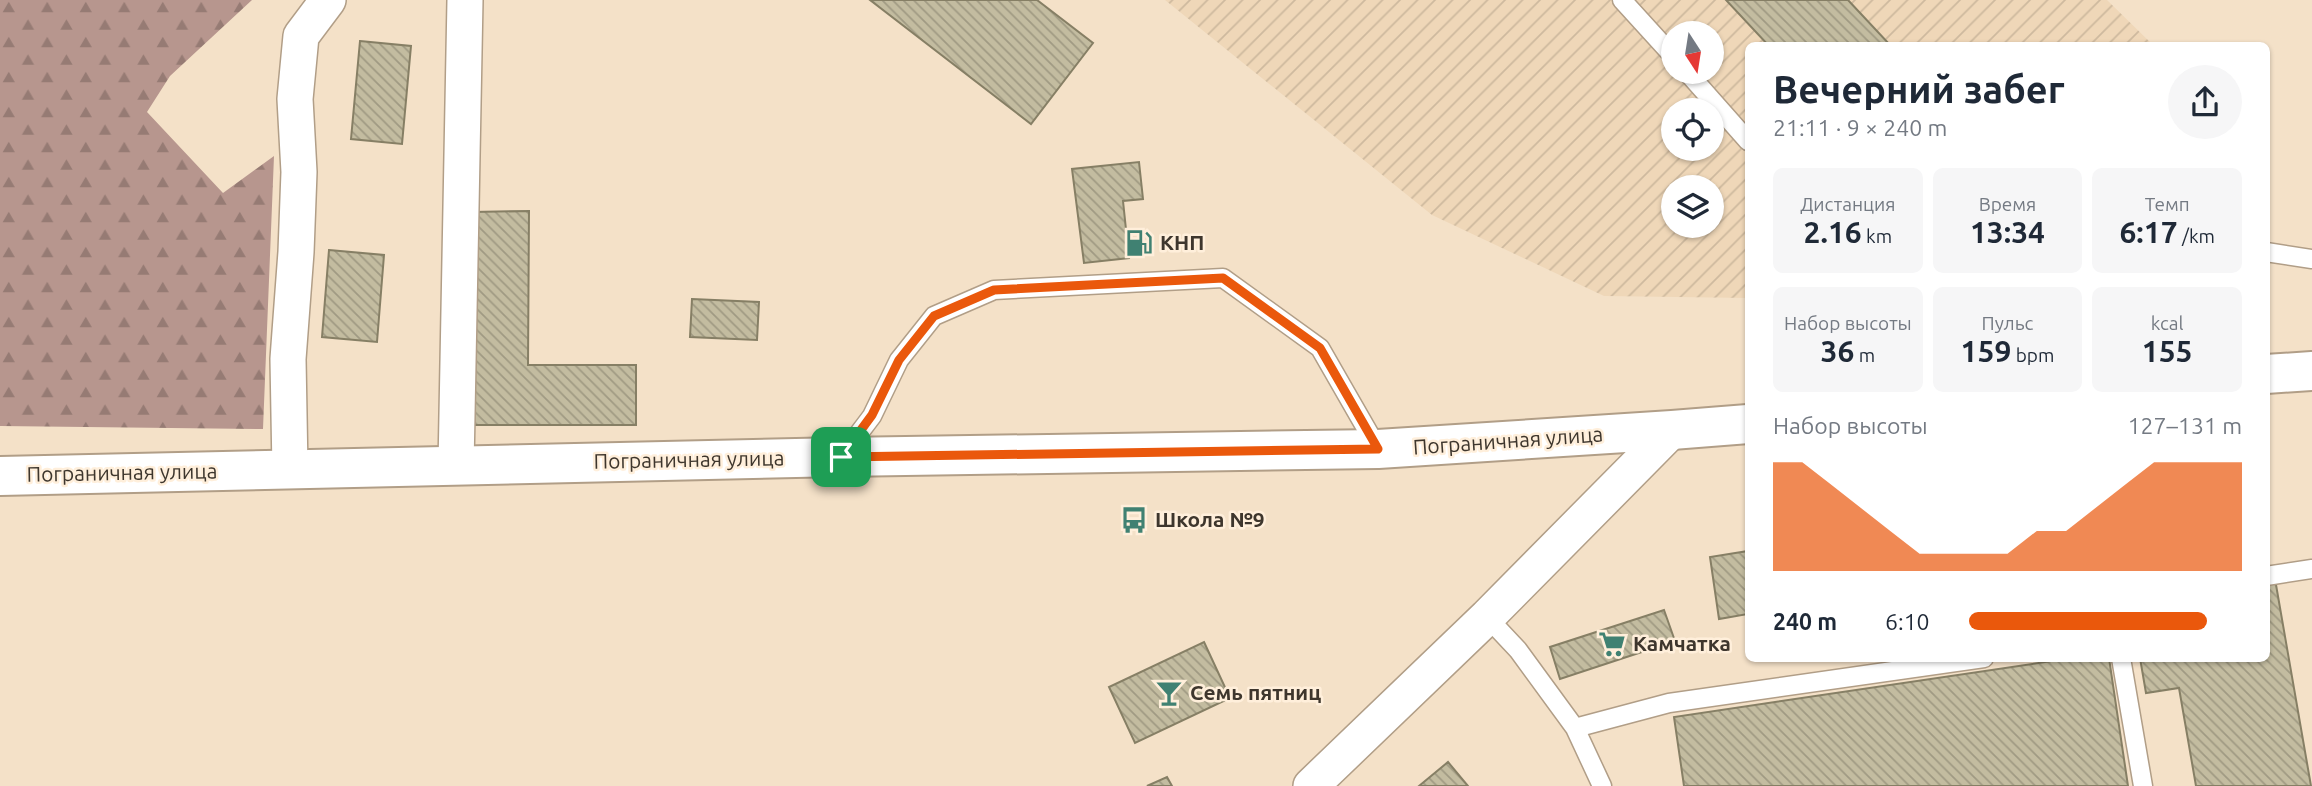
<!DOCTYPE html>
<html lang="ru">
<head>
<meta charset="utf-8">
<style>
	:root { --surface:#fff; --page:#f6f6f7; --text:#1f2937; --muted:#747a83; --accent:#ea580c }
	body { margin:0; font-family:Ubuntu,sans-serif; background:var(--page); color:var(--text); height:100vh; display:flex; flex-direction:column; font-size:26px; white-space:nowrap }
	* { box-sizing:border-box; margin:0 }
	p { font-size:23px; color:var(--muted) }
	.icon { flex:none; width:38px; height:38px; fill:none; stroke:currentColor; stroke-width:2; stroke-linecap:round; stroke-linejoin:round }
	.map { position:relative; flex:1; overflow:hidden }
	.drawer { position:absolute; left:1745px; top:42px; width:525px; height:620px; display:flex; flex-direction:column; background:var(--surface); border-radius:10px; box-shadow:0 2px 5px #0004 }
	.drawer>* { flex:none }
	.needle { width:46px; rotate:168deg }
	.tools { position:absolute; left:1661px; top:21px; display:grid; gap:14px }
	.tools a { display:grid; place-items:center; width:63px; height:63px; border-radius:50%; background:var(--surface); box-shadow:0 2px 5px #0004; font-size:35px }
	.pin { position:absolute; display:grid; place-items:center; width:60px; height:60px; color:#fff; margin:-30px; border-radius:14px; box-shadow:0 4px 10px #0006 }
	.round { display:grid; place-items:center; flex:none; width:74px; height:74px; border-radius:37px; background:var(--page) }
	.overview { display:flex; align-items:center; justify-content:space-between; height:119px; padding:0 28px }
	h1 { font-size:38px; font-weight:700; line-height:52px }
	.metrics { display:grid; grid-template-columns:repeat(3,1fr); gap:10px; height:119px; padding:7px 28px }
	.metrics div { display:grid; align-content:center; border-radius:10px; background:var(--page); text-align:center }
	.metrics b { font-size:30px; font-weight:700 }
	.metrics small { font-size:19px; font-weight:400 }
	.metrics p { font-size:19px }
	.chart { height:196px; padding:14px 28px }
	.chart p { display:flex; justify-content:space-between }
	.chart svg { width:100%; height:126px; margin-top:7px; fill:var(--accent); opacity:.7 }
	ul { padding:0 28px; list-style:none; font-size:23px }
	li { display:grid; grid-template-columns:112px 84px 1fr; align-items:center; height:52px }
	li i { height:18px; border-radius:9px; background:var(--accent) }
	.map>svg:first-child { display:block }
</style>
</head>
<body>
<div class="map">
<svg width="2312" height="786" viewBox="0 0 2312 786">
	<defs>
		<pattern id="industrial-furrows" width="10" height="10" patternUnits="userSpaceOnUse" patternTransform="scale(1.75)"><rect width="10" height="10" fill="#efd7b8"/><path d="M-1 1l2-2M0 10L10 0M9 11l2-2" fill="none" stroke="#ceb99e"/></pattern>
		<pattern id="forest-firs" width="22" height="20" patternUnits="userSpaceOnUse" patternTransform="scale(1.75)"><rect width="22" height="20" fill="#b7968e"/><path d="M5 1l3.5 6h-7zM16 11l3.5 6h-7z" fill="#967b74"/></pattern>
		<pattern id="building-back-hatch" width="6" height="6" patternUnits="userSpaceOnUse" patternTransform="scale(1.75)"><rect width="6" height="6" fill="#c3bca0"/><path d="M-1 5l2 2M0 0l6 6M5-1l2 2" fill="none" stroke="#a09a83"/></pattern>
	</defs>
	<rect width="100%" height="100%" fill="#f4e1c8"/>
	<!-- industrial -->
	<path fill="url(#industrial-furrows)" fill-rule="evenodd" d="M1165,0H2107L2153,45L1748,46V298L1604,296L1432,215ZM1673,33H1712V72H1673ZM1673,110H1712V149H1673ZM1673,187H1712V226H1673Z"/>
	<!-- forest -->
	<path fill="url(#forest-firs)" d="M0,0H252L170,76L147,112L223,193L274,156L263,429L0,426Z"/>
	<!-- building -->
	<path fill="url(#building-back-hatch)" stroke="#867f65" stroke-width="2" d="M870,0H1037L1093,43L1031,124Z
		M1726,0H1848L1891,46H1769Z
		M360,41L411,46L402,144L351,139Z
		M1139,162L1143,199L1123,201L1129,258L1084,263L1072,169Z
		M529,211L528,365H636V425H473V212Z
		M329,250L384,255L377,342L322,337Z
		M692,299L759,302L757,340L690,337Z
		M1748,551V614L1719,619L1710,557Z
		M2275,579L2311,786H2196L2179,688L2146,693L2140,658H2266V581Z
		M1664,610L1675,641L1560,679L1550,647Z
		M1204,642L1230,698L1135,743L1109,687Z
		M2051,658H2109L2128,786H1684L1674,717L2052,661Z
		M1448,762L1468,786H1419Z
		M1167,777L1172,786H1147Z"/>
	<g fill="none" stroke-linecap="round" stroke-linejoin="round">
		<defs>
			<path id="lane" d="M1622,0L1673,56
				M1687,72L1748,141
				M2266,252L2312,259
				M841,457L872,416L899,360L934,316L994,290L1223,278L1320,348L1378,449
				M2266,576L2312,569
				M1487,617L1518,650L1575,728L1669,703L1984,658
				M2121,658L2143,786
				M1575,728L1602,786"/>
			<path id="street" d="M456,466L465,0
				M290,470L288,359L296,252L299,172L295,99L301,36L328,0
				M1311,786L1487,617L1672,430"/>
			<path id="secondary" d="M2266,374L2312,371
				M0,476L841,457L1378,449L1672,430L1748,424"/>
		</defs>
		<!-- lane casing -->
		<use href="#lane" stroke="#b19e87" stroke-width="21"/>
		<!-- street casing -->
		<use href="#street" stroke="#b19e87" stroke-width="38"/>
		<!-- secondary casing -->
		<use href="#secondary" stroke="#b19e87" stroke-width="42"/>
		<!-- lane -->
		<use href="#lane" stroke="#fff" stroke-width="18"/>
		<!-- street -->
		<use href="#street" stroke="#fff" stroke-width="35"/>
		<!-- secondary -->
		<use href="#secondary" stroke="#fff" stroke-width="38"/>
	</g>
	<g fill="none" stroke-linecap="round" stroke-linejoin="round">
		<defs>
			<path id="route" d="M1223,278L1320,348L1378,449L841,457L872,415L899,360L934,316L994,290Z"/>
		</defs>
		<!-- route casing -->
		<use href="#route" stroke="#fff" stroke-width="14"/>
		<!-- route -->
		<use href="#route" stroke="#ea580c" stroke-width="9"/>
	</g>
	<!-- icons -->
	<defs>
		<symbol id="fuel-bare" viewBox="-9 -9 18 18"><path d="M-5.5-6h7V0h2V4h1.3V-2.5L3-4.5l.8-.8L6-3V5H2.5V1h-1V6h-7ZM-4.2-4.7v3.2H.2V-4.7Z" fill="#408172" stroke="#ffefdb" stroke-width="2.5" paint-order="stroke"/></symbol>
		<symbol id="bus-bare" viewBox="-9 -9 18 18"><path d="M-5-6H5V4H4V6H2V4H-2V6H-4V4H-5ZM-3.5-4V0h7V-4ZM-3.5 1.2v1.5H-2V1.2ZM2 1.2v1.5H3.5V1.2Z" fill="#408172" stroke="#ffefdb" stroke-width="2.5" paint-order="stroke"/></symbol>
		<symbol id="supermarket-bare" viewBox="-9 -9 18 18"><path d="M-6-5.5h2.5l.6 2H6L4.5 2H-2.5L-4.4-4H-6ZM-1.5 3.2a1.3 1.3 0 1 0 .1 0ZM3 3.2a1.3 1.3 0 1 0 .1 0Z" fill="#408172" stroke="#ffefdb" stroke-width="2.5" paint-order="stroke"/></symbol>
		<symbol id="bar-bare" viewBox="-9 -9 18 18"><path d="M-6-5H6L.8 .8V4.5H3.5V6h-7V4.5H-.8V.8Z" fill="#408172" stroke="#ffefdb" stroke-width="2.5" paint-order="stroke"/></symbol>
	</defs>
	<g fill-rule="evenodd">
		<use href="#fuel-bare" x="1120" y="224" width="38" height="38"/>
		<use href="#bus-bare" x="1115" y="501" width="38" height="38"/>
		<use href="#supermarket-bare" x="1593" y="625" width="38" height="38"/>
		<use href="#bar-bare" x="1150" y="674" width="38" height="38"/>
	</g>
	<g text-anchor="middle" stroke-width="5" stroke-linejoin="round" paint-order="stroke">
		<!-- poi labels -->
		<g font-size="21" font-weight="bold" fill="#3e362d" stroke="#ffefdb" text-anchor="start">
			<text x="1160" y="250">КНП</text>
			<text x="1155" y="527">Школа №9</text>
			<text x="1633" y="651">Камчатка</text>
			<text x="1190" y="700">Семь пятниц</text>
		</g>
		<!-- street labels -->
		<g font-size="21" fill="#3e362d" stroke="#ffefdb">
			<text transform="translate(1508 441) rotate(-4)" y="7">Пограничная улица</text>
			<text transform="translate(689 460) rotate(-1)" y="7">Пограничная улица</text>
			<text transform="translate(122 473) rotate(-1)" y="7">Пограничная улица</text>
		</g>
	</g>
</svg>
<div class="tools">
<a><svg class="needle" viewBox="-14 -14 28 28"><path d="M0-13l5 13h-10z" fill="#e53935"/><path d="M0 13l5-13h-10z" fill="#747a83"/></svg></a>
<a><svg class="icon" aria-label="locate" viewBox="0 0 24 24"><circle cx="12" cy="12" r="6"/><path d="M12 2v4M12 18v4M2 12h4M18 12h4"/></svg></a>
<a><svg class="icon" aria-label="layers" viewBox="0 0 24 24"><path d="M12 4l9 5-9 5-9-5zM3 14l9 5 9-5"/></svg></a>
</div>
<div class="pin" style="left:841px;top:457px;background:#1e9e55"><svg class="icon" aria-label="arrive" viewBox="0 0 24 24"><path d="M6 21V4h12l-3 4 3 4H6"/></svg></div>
<section class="drawer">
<div class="overview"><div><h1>Вечерний забег</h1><p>21:11 · 9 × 240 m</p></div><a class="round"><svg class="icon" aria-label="share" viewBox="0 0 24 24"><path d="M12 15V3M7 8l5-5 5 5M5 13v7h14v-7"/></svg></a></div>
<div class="metrics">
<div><p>Дистанция</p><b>2.16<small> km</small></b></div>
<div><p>Время</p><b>13:34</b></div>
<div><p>Темп</p><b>6:17<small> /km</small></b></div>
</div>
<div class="metrics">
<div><p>Набор высоты</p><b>36<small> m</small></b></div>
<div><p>Пульс</p><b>159<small> bpm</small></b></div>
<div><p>kcal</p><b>155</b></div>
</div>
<div class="chart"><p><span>Набор высоты</span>127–131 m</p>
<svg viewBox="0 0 160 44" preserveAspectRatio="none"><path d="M0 44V6L10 6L20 14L30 22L40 30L50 38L60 38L70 38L80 38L90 30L100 30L110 22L120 14L130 6L140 6L150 6L160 6V44z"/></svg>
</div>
<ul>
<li><b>240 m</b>6:10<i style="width:87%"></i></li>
</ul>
</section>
</div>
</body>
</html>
